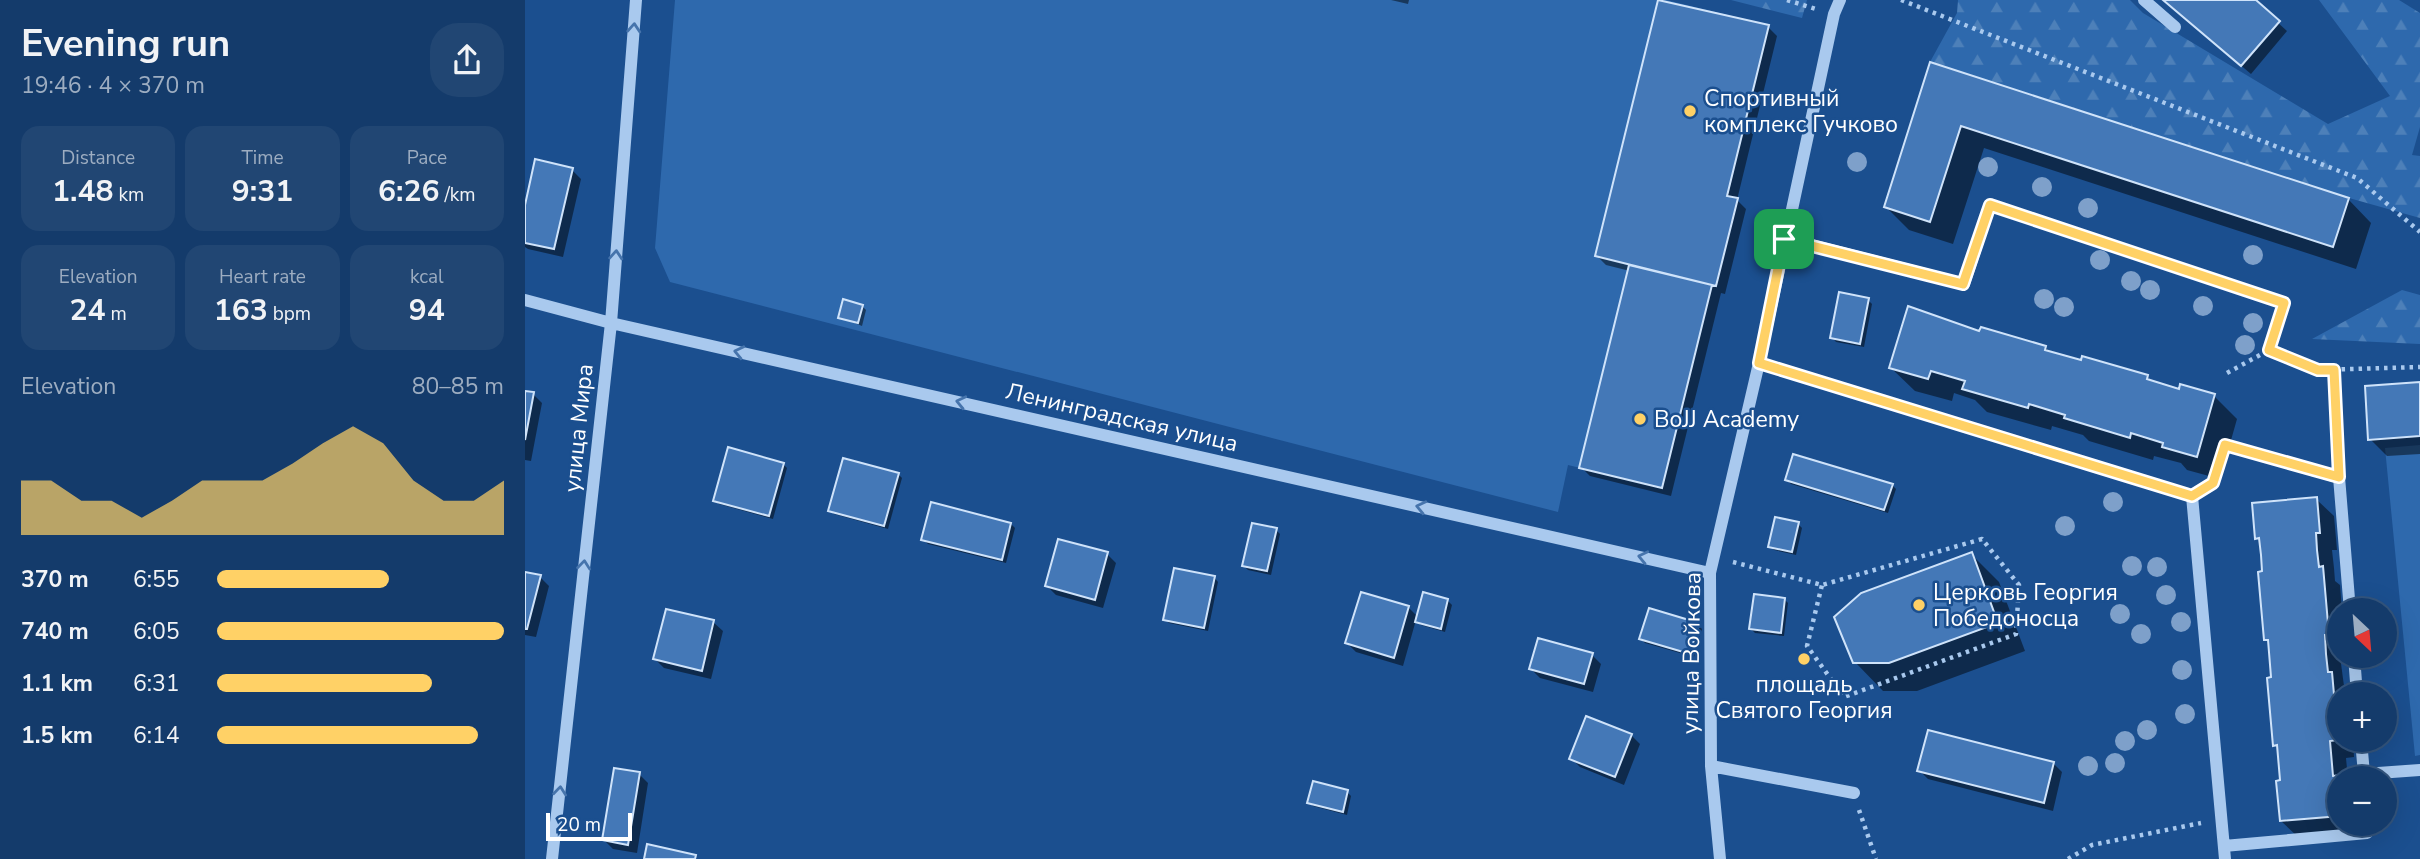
<!DOCTYPE html>
<html lang="en">
<head>
<meta charset="utf-8">
<style>
	:root { --surface:#143b6b; --page:#214673; --text:#f1f3f6; --muted:#9dadc1; --line:#33557e; --accent:#ffd166 }
	body { margin:0; font-family:"Nunito Sans",sans-serif; background:var(--page); color:var(--text); height:100vh; display:flex; flex-direction:column; font-size:26px; white-space:nowrap }
	* { box-sizing:border-box; margin:0 }
	p { font-size:23px; color:var(--muted) }
	.icon { flex:none; width:38px; height:38px; fill:none; stroke:currentColor; stroke-width:2; stroke-linecap:round; stroke-linejoin:round }
	.map { position:relative; flex:1; overflow:hidden }
	.drawer { display:flex; flex-direction:column; background:var(--surface); width:525px }
	.drawer>* { flex:none }
	.needle { width:46px; rotate:154deg }
	.tools { position:absolute; left:1802px; top:598px; display:grid; gap:14px }
	.tools a { display:grid; place-items:center; width:70px; height:70px; border-radius:50%; background:var(--surface); box-shadow:0 7px 28px #0002,0 0 0 2px var(--line); font-size:35px }
	.scale { position:absolute; left:21px; bottom:18px; width:86px; box-sizing:border-box; padding-left:7px; border:4px solid #fff; border-top:0; font-size:19px; line-height:24px; white-space:nowrap; color:#fff; -webkit-text-stroke:5px #1b4f8f; paint-order:stroke }
	.pin { position:absolute; display:grid; place-items:center; width:60px; height:60px; color:#fff; margin:-30px; border-radius:14px; box-shadow:0 4px 10px #0006 }
	.round { display:grid; place-items:center; flex:none; width:74px; height:74px; border-radius:28px; background:var(--page) }
	.summary { display:flex; align-items:center; justify-content:space-between; height:119px; padding:0 21px }
	h1 { font-size:38px; font-weight:700; line-height:52px }
	.figures { display:grid; grid-template-columns:repeat(3,1fr); gap:10px; height:119px; padding:7px 21px }
	.figures div { display:grid; align-content:center; border-radius:18px; background:var(--page); text-align:center }
	.figures b { font-size:30px; font-weight:700 }
	.figures small { font-size:19px; font-weight:400 }
	.figures p { font-size:19px }
	.chart { height:196px; padding:14px 21px }
	.chart p { display:flex; justify-content:space-between }
	.chart svg { width:100%; height:126px; margin-top:7px; fill:var(--accent); opacity:.7 }
	ul { padding:0 21px; list-style:none; font-size:23px }
	li { display:grid; grid-template-columns:112px 84px 1fr; align-items:center; height:52px }
	li i { height:18px; border-radius:9px; background:var(--accent) }
	main { display:flex; flex:1; min-height:0 }
	.map>svg:first-child { display:block }
</style>
</head>
<body>
<main>
<section class="drawer">
<div class="summary"><div><h1>Evening run</h1><p>19:46 · 4 × 370 m</p></div><a class="round"><svg class="icon" aria-label="share" viewBox="0 0 24 24"><path d="M12 15V3M7 8l5-5 5 5M5 13v7h14v-7"/></svg></a></div>
<div class="figures">
<div><p>Distance</p><b>1.48<small> km</small></b></div>
<div><p>Time</p><b>9:31</b></div>
<div><p>Pace</p><b>6:26<small> /km</small></b></div>
</div>
<div class="figures">
<div><p>Elevation</p><b>24<small> m</small></b></div>
<div><p>Heart rate</p><b>163<small> bpm</small></b></div>
<div><p>kcal</p><b>94</b></div>
</div>
<div class="chart"><p><span>Elevation</span>80–85 m</p>
<svg viewBox="0 0 160 44" preserveAspectRatio="none"><path d="M0 44V25L10 25L20 32L30 32L40 38L50 32L60 25L70 25L80 25L90 19L100 12L110 6L120 12L130 25L140 32L150 32L160 25V44z"/></svg>
</div>
<ul>
<li><b>370 m</b>6:55<i style="width:60%"></i></li>
<li><b>740 m</b>6:05<i style="width:100%"></i></li>
<li><b>1.1 km</b>6:31<i style="width:75%"></i></li>
<li><b>1.5 km</b>6:14<i style="width:91%"></i></li>
</ul>
</section>
<div class="map">
<svg width="1895" height="859" viewBox="0 0 1895 859">
	<defs>
		<pattern id="forest-firs" width="22" height="20" patternUnits="userSpaceOnUse" patternTransform="scale(1.75)"><rect width="22" height="20" fill="#2e69ad"/><path d="M5 1l3.5 6h-7zM16 11l3.5 6h-7z" fill="#4d80b9"/></pattern>
	</defs>
	<rect width="100%" height="100%" fill="#1b4f8f"/>
	<!-- green -->
	<path fill="#2e69ad" d="M150,0H1141L1244,25L1203,195L1213,198L1191,286H1187L1137,488L1043,465L1033,512L145,282L130,248Z
		M1895,445V755L1890,756L1860,448Z"/>
	<!-- forest -->
	<path fill="url(#forest-firs)" d="M1206,0H1282L1277,18Z
		M1433,0H1605L1618,13L1803,124L1865,96L1794,0H1874L1895,13V127L1887,155L1895,156V218L1824,198L1405,62L1432,13Z
		M1877,290L1895,295V344L1787,339Z"/>
	<!-- shadow -->
	<path fill="#0007" d="M866,0H884L883,4Z
		M1135,0L1243,27L1252,36L1212,200L1221,209L1200,294L1196,293L1146,496L1065,476L1056,467L1105,271L1081,265L1072,256Z
		M1639,0H1728L1762,31L1726,74Z
		M1406,64L1823,199L1846,223L1831,269L1459,148L1428,244L1384,230L1361,207Z
		M47,170L56,179L38,257L3,249L0,247V212Z
		M1343,300L1347,304L1339,347L1311,342L1307,337Z
		M337,306L341,310L337,326L315,317Z
		M1456,333L1520,347L1526,353L1622,377L1628,383L1655,391L1689,396L1712,419L1695,479L1662,470L1656,463L1629,456L1628,460L1564,441L1558,435L1527,426L1526,430L1462,412L1450,400L1429,393L1427,401L1390,391L1366,368Z
		M1895,384V454L1862,456L1845,439Z
		M0,392L8,394L17,403L6,461L0,460Z
		M258,464L262,468L248,519L194,504L190,500Z
		M373,474L377,478L363,529L309,514L305,510Z
		M1262,480L1367,485L1371,489L1363,513L1266,484Z
		M1791,499L1809,516L1812,550H1807L1809,568L1810,581L1815,585L1817,611L1815,656L1819,686L1824,695H1815V740H1828L1829,757L1821,758L1823,779H1815V824H1835L1836,832L1774,838L1756,821L1757,782L1754,749L1750,745L1745,644L1741,639L1739,573L1737,543L1732,538Z
		M486,524L490,528L481,563L403,544L398,540Z
		M1273,524L1277,528L1271,555L1249,550L1245,546Z
		M751,530L755,534L746,575L723,570L719,566Z
		M582,554L591,563L578,608L531,595L522,586Z
		M1446,554L1474,582L1500,651L1392,691H1358L1330,662Z
		M0,573L15,577L24,586L11,637L0,635Z
		M689,577L693,582L683,631L644,623L640,619Z
		M1259,599L1263,603L1259,636L1230,633L1226,629Z
		M923,601L927,605L920,632L896,625L891,620L878,666L831,652L822,643L883,607L893,617Z
		M188,622L198,631L186,679L139,668L130,659Z
		M1173,625L1177,629L1169,657L1120,643L1116,639Z
		M1067,655L1076,664L1068,692L1015,678L1006,669Z
		M1106,735L1115,744L1099,785L1055,767L1046,758Z
		M1528,763L1537,772L1528,811L1403,779L1394,770Z
		M114,774L123,783L112,853L88,849L79,840Z
		M822,792L826,796L822,815L788,806L784,802Z"/>
	<!-- building -->
	<path fill="#4478b7" stroke="#cfe3fa" stroke-width="2" d="M1133,0L1244,25L1202,196L1213,198L1191,286L1070,256Z
		M1638,0H1731L1755,21L1716,66Z
		M1405,62L1824,198L1808,247L1436,126L1405,222L1359,207Z
		M10,159L48,168L29,249L0,243V205Z
		M1104,265L1187,285L1137,488L1054,468Z
		M1314,292L1344,298L1335,344L1305,338Z
		M318,299L338,305L333,323L313,318Z
		M1383,306L1454,331L1456,327L1521,346L1520,350L1556,360L1557,356L1623,375L1622,379L1654,389L1655,384L1690,394L1672,457L1637,447L1638,443L1606,433L1605,438L1539,418L1540,415L1504,404L1503,408L1437,389L1440,381L1406,371L1403,379L1364,368Z
		M1895,382V436L1843,440L1840,386Z
		M0,391L9,392L0,440Z
		M203,447L259,463L244,516L188,501Z
		M1268,454L1368,484L1359,510L1260,480Z
		M318,458L374,473L359,526L303,511Z
		M1792,497L1795,533H1791L1792,550L1794,567L1798,566L1804,635H1800L1801,654L1803,672H1807L1813,740L1805,741L1808,776L1816,775L1815,816L1755,821L1751,781L1755,780L1752,745L1748,746L1742,678L1746,677L1743,640H1739L1733,572L1737,571L1736,555L1734,538L1730,539L1727,503Z
		M406,502L486,523L477,560L396,540Z
		M1250,517L1274,522L1267,552L1243,547Z
		M727,523L752,528L742,571L717,566Z
		M533,539L583,552L570,600L520,586Z
		M1447,552L1473,623L1364,663H1328L1309,617L1336,593Z
		M649,568L690,576L679,628L638,620Z
		M0,572L16,575L2,629H0Z
		M836,592L884,606L869,658L820,643Z
		M898,592L923,599L916,629L890,622Z
		M1229,594L1260,598L1256,633L1224,629Z
		M1124,608L1174,623L1165,654L1114,639Z
		M141,609L189,620L177,671L128,659Z
		M1013,638L1068,653L1059,684L1004,669Z
		M1061,716L1107,734L1090,777L1044,759Z
		M1403,730L1529,762L1519,803L1392,771Z
		M89,768L115,772L103,845L77,840Z
		M788,781L823,790L818,812L782,803Z
		M122,844L171,855L170,859H119Z"/>
	<g fill="none" stroke-linecap="round" stroke-linejoin="round">
		<!-- path -->
		<path stroke="#a9c9ee" stroke-width="4.5" stroke-dasharray="3.5 5" stroke-linecap="butt" d="M1262,0L1291,9
			M1376,0L1832,178L1895,232
			M1744,350L1793,370L1895,367
			M1809,370L1813,455
			M1702,373L1744,350L1753,320
			M1208,562L1297,585L1457,539L1494,585L1491,634L1319,697L1282,646L1297,585
			M1334,810L1351,859
			M1543,859L1567,845L1676,823"/>
		<!-- minor -->
		<path stroke="#a9c9ee" stroke-width="12" d="M1619,0L1650,27
			M1259,238L1439,284L1465,205L1759,303
			M0,300L86,323L1185,573
			M1234,363L1667,496L1700,859
			M1667,496L1688,483L1700,445L1814,477L1825,611
			M1829,656L1832,695
			M1836,740L1839,774
			M1186,766L1329,793
			M1839,779V774L1895,770
			M1699,846L1842,833V824
			M27,859L86,323L111,0
			M1195,859L1186,766L1185,573L1234,363L1309,14L1315,0"/>
	</g>
	<!-- trees -->
	<g fill="#7ea0ca">
		<circle cx="1332" cy="162" r="10"/>
		<circle cx="1463" cy="167" r="10"/>
		<circle cx="1517" cy="187" r="10"/>
		<circle cx="1563" cy="208" r="10"/>
		<circle cx="1728" cy="255" r="10"/>
		<circle cx="1575" cy="260" r="10"/>
		<circle cx="1606" cy="281" r="10"/>
		<circle cx="1625" cy="290" r="10"/>
		<circle cx="1519" cy="299" r="10"/>
		<circle cx="1678" cy="306" r="10"/>
		<circle cx="1539" cy="307" r="10"/>
		<circle cx="1728" cy="323" r="10"/>
		<circle cx="1720" cy="345" r="10"/>
		<circle cx="1588" cy="502" r="10"/>
		<circle cx="1540" cy="526" r="10"/>
		<circle cx="1607" cy="566" r="10"/>
		<circle cx="1632" cy="567" r="10"/>
		<circle cx="1641" cy="595" r="10"/>
		<circle cx="1595" cy="614" r="10"/>
		<circle cx="1656" cy="622" r="10"/>
		<circle cx="1616" cy="634" r="10"/>
		<circle cx="1657" cy="670" r="10"/>
		<circle cx="1660" cy="714" r="10"/>
		<circle cx="1622" cy="730" r="10"/>
		<circle cx="1600" cy="741" r="10"/>
		<circle cx="1590" cy="763" r="10"/>
		<circle cx="1563" cy="766" r="10"/>
	</g>
	<!-- one-way arrows -->
	<defs><path id="oneway-chevron" d="M-2-3.5L2.5 0L-2 3.5" fill="none" stroke-width="1.6" stroke-linecap="round" stroke-linejoin="round" transform="scale(1.75)"/></defs>
	<g stroke="#4674ac">
		<use href="#oneway-chevron" transform="translate(109 28) rotate(-86)"/>
		<use href="#oneway-chevron" transform="translate(91 255) rotate(-86)"/>
		<use href="#oneway-chevron" transform="translate(214 352) rotate(-167)"/>
		<use href="#oneway-chevron" transform="translate(436 402) rotate(-167)"/>
		<use href="#oneway-chevron" transform="translate(896 507) rotate(-167)"/>
		<use href="#oneway-chevron" transform="translate(1118 557) rotate(-167)"/>
		<use href="#oneway-chevron" transform="translate(59 565) rotate(-84)"/>
		<use href="#oneway-chevron" transform="translate(35 791) rotate(-84)"/>
	</g>
	<g fill="none" stroke-linecap="round" stroke-linejoin="round">
		<defs>
			<path id="route" d="M1465,205L1759,303L1744,350L1793,370H1809L1814,477L1700,445L1688,483L1667,496L1234,363L1259,239L1438,284Z"/>
		</defs>
		<!-- route casing -->
		<use href="#route" stroke="#fff" stroke-width="14"/>
		<!-- route -->
		<use href="#route" stroke="#ffd166" stroke-width="9"/>
	</g>
	<!-- markers -->
	<g fill="#ffd166" stroke="#1b4f8f" stroke-width="2.5">
		<circle cx="1165" cy="111" r="7"/>
		<circle cx="1115" cy="419" r="7"/>
		<circle cx="1394" cy="605" r="7"/>
		<circle cx="1279" cy="659" r="7"/>
	</g>
	<g text-anchor="middle" stroke-width="5" stroke-linejoin="round" paint-order="stroke">
		<!-- poi labels -->
		<g font-size="23" fill="#fff" stroke="#1b4f8f" text-anchor="start">
			<text x="1179" y="106">Спортивный<tspan x="1179" dy="26">комплекс Гучково</tspan></text>
			<text x="1129" y="427">BoJJ Academy</text>
			<text x="1408" y="600">Церковь Георгия<tspan x="1408" dy="26">Победоносца</tspan></text>
			<text x="1279" y="692" text-anchor="middle">площадь<tspan x="1279" dy="26">Святого Георгия</tspan></text>
		</g>
		<!-- street labels -->
		<g font-size="23" fill="#fff" stroke="#1b4f8f">
			<text transform="translate(597 417) rotate(13)" y="8">Ленинградская улица</text>
			<text transform="translate(53 428) rotate(-84)" y="8">улица Мира</text>
			<text transform="translate(1166 653) rotate(-89)" y="8">улица Войкова</text>
		</g>
	</g>
</svg>
<div class="tools">
<a><svg class="needle" viewBox="-14 -14 28 28"><path d="M0-13l5 13h-10z" fill="#e53935"/><path d="M0 13l5-13h-10z" fill="#9dadc1"/></svg></a>
<a>+</a>
<a>−</a>
</div>
<div class="scale">20 m</div>
<div class="pin" style="left:1259px;top:239px;background:#1e9e55"><svg class="icon" aria-label="arrive" viewBox="0 0 24 24"><path d="M6 21V4h12l-3 4 3 4H6"/></svg></div>
</div>
</main>
</body>
</html>
